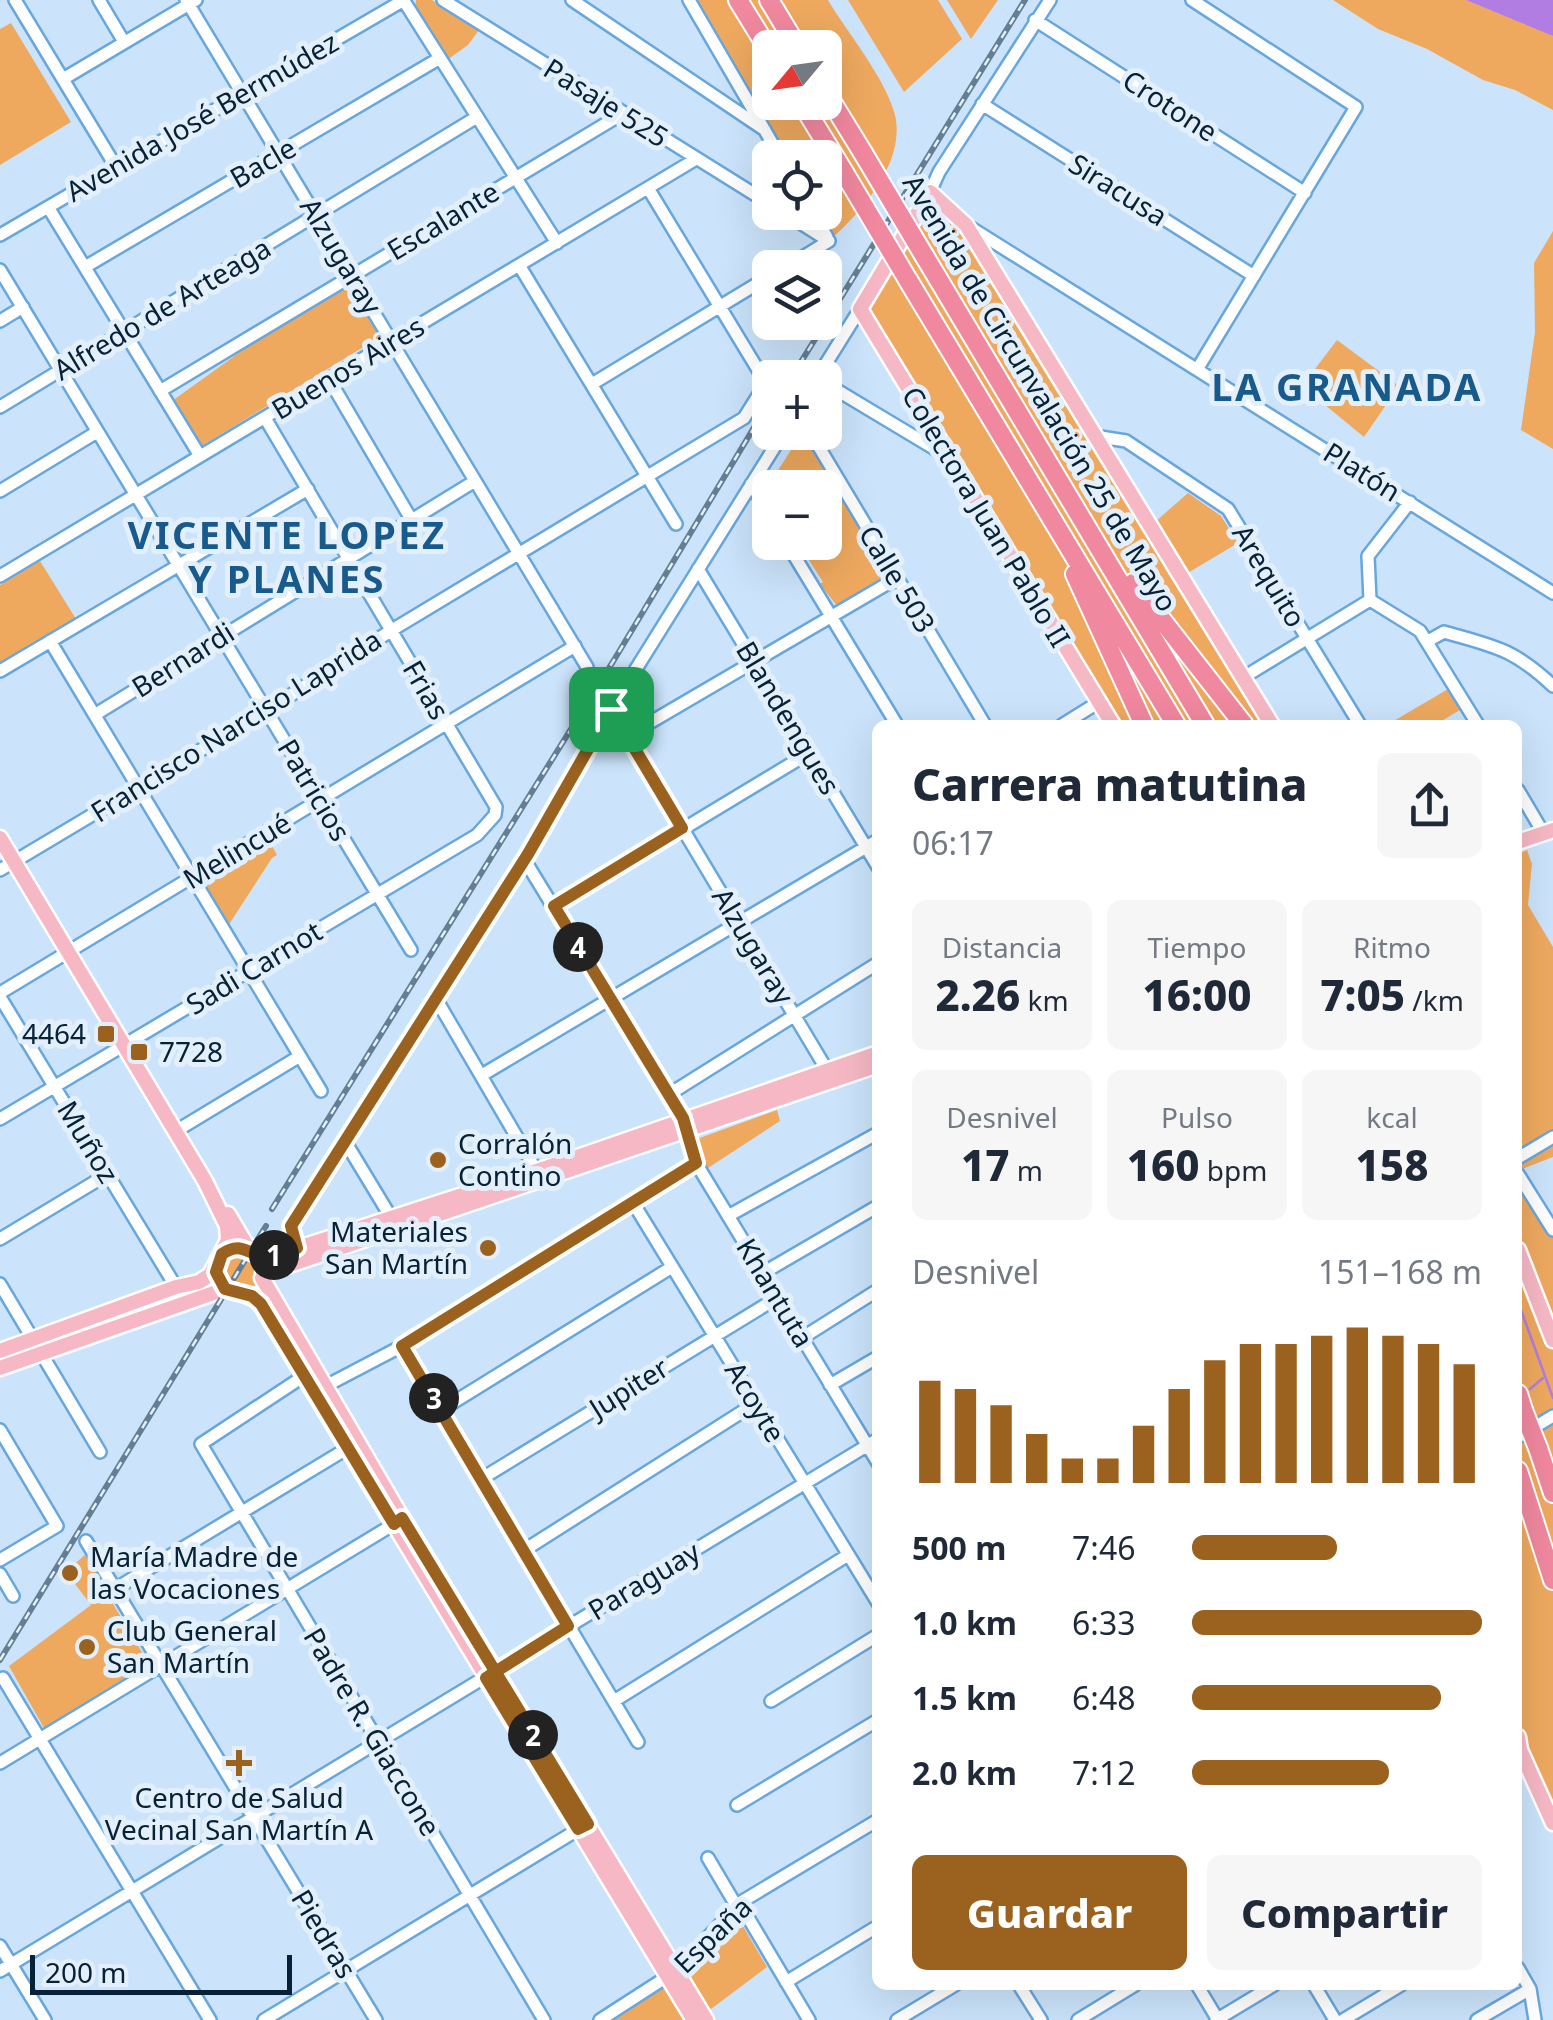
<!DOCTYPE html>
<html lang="es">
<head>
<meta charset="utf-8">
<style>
	:root { --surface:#fff; --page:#f6f6f7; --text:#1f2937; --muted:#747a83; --accent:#9a621e }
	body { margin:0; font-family:"Noto Sans",sans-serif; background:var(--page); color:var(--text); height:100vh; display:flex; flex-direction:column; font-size:38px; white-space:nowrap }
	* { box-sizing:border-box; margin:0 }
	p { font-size:32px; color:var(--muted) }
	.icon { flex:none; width:55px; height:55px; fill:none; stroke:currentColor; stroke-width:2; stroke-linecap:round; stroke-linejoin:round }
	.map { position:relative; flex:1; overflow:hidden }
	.panel { position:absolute; left:872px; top:720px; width:650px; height:1270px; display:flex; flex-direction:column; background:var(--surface); border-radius:15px; box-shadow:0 10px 40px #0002 }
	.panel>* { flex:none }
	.needle { width:65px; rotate:241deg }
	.controls { position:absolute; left:752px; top:30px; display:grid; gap:20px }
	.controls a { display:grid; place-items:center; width:90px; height:90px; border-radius:15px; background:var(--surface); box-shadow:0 10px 40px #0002; font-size:50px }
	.scale { position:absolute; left:30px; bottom:25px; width:262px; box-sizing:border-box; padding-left:10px; border:5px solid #072136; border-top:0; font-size:28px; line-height:35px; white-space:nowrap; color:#072136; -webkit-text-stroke:8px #e3f0fb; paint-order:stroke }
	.pin { position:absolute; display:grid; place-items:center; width:85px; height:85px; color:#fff; margin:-42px; border-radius:20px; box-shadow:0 5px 15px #0006 }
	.km { position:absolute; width:50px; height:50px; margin:-25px; border-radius:50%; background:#222; color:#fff; font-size:28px; line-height:50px; text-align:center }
	.round { display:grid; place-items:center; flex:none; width:105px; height:105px; border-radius:15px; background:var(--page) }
	.head { display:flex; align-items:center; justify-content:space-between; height:170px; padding:0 40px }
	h1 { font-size:45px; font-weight:800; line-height:75px }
	.stats { display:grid; grid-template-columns:repeat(3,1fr); gap:15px; height:170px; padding:10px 40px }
	.stats div { display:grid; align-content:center; border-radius:15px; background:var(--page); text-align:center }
	.stats b { font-size:42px; font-weight:800 }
	.stats small { font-size:28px; font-weight:400 }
	.stats p { font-size:28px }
	.chart { height:280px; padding:20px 40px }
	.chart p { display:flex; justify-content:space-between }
	.chart svg { width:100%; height:180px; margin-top:10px; stroke:var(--accent); stroke-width:6 }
	.action { display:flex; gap:20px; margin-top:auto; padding:20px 40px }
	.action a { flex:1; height:115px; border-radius:15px; background:var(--accent); color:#fff; font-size:40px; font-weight:800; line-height:115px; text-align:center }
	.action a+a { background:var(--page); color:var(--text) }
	ul { padding:0 40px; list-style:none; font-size:32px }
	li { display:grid; grid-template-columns:160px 120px 1fr; align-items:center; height:75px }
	li i { height:25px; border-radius:12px; background:var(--accent) }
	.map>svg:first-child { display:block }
</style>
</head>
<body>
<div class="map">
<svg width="1553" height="2020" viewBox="0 0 1553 2020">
	<rect width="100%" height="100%" fill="#cbe4fb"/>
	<!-- green -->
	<path fill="#eea95f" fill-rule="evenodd" d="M416,0H432L479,30L468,45L447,60L415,10Z
		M689,0H828C848,34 885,77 895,115C906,163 861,212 829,241L812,213L825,212V158L781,157ZM770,48H825V102H770Z
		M848,0H938L962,39L904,92Z
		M947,0H998L971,39Z
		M1333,0H1466L1546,32L1553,36V110L1515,90L1483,80L1427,49L1378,29Z
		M11,23L71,122L0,165V29Z
		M930,192L966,225L1272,725H1113L860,309Z
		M1553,231V449L1521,430L1535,332L1534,263Z
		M351,280L383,335L200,447L172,401L269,331Z
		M1337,340L1399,386L1364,437L1302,386Z
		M802,433L886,571L887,576L837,606L820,584L823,582L798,543L825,542V488H770V496L766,489Z
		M1188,493L1221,516L1238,543L1186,574L1155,522Z
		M40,561L76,619L3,664L0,663V585Z
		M1448,689L1460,710L1435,725H1387Z
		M270,842L277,855L272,858L228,926L203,883Z
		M1527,850L1532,864L1528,905L1553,947V1157L1522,1169L1518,1163V854Z
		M777,1110L780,1121L708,1168L699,1155L697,1139Z
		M1518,1178L1553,1236V1320L1518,1230Z
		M242,1247L260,1259L262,1278L250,1291L234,1293L217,1265L228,1250Z
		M1518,1250L1553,1340V1823L1518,1737Z
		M89,1551L112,1590L107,1594L149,1664L44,1728L9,1666L91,1605L66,1572Z
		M731,1920L740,1921L767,1967L707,2012L685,1976V1967Z
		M668,1978L694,2020H600Z"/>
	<!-- water -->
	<path fill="#b17de3" d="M1466,0H1553V36Z"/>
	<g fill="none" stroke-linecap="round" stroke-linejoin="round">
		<!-- stream -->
		<path stroke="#b17de3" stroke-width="2.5" d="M1518,1302L1553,1398
			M1530,1389L1543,1378"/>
		<defs>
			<path id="minor" d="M15,0L116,167
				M99,0L124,42
				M186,0L587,667
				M443,0L770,204
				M572,0L765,130
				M689,0L781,158
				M1192,0L1356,107L1198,368
				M404,1L557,243
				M1035,20L1305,193
				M63,79L196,0
				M982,104L1254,276
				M930,192L939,172L1050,0
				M48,207L200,456
				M783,212L829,241
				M812,212L827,237
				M968,226L1553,593
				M0,235L404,0
				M519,265L676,524
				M85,267L440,58
				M785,268L829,241
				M0,270L411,950
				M0,321L23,307
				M817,378L860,309
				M329,379L411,519
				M825,383L950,458
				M592,384L770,276
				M160,391L622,114
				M0,407L477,117
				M810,432L985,725
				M1094,436L1126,441L1228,509L1360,725
				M751,484L770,515
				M0,491L97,432
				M786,542L897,725
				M698,569L878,867
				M0,576L696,159
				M1370,600L1420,631L1478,725
				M1370,600L1368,556L1410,502
				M50,641L321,1091
				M1428,641L1444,632C1494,646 1514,649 1553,686
				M0,671L308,489
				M1244,677L1370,600
				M611,709L830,1075
				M96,714L475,481
				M1062,725L1099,702
				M627,736L897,578
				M1518,790L1544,834
				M524,859L683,1119L696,1163L878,1463
				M0,870L266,711L392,630L744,418L766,383L648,188
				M554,907L809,753
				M0,993L575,646
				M0,997L176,1287
				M435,997L539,1175
				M482,1075L878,840
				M668,1095L878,963
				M0,1119L477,835L495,815L496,807L265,418
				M176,1131L300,1056
				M346,1143L395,1224
				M1518,1158L1553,1137
				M1518,1174L1553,1230
				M632,1201L878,1603
				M728,1216L878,1133
				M0,1239L108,1174
				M297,1248L291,1226L528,853L611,709L784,432
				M763,1273L878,1206
				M0,1284L100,1452
				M802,1338L878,1290
				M402,1346L638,1742
				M310,1372L201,1444L544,2020
				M830,1385L878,1357
				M318,1390L402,1346L696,1163
				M441,1410L672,1267
				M0,1430L57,1526L0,1560
				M1518,1437L1553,1416
				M481,1479L777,1298
				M86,1541L376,2020
				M523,1551L756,1403
				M0,1574L13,1596
				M115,1589L348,1448
				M3,1678L210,2020
				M614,1701L848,1555
				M771,1701L878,1635
				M0,1763L399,1521
				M737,1805L878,1720
				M708,1858L737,1907
				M740,1904L809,2020
				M0,1946L45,2020
				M1518,1968L1530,1989L1535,2020
				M0,1971L878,1439
				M786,1982L878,1926
				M1019,1985L1041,2020
				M1197,1985L1218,2020
				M1314,1985L1335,2020
				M264,2020L584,1826
				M600,2020L676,1971L741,1902L878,1820
				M897,2020L955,1985
				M1078,2020L1135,1985
				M1216,2020L1274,1985
				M1343,2020L1401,1985
				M1477,2020L1530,1989"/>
			<path id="major" d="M1113,725L860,309L930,192L966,225L1272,725
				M0,838L205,1181L227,1226L228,1240L210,1275L199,1282L176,1287L0,1351
				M1518,842L1553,830
				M228,1214L248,1248
				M1518,1250L1553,1340
				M257,1254L268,1257L286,1252L537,1171L878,1053
				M217,1265C215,1297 244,1287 261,1304L694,2020
				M263,1274L878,1065
				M262,1278L402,1518L706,2020
				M0,1368L225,1289
				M1518,1737L1520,1750L1553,1823"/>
			<path id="highway" d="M738,0L770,52
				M769,0L798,48
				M825,91L863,153
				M801,102L845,174
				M925,257L1205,725
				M908,280L1176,725
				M1075,574L1144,725
				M1133,583L1244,725
				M1518,1394L1523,1410
				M1538,1448L1553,1493
				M1518,1471L1553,1580"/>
		</defs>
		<!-- minor casing -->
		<use href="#minor" stroke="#68a7de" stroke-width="16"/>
		<!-- major casing -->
		<use href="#major" stroke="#fff" stroke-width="19"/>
		<!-- highway casing -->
		<use href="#highway" stroke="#fff" stroke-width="22"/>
		<!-- minor -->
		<use href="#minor" stroke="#fff" stroke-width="11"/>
		<!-- major -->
		<use href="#major" stroke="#f6b8c5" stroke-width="14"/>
		<!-- highway -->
		<use href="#highway" stroke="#f0889f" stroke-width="18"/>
		<defs>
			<path id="rail" d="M791,378L1025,0
				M272,1209L614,660L770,401
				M0,1660L266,1226"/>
		</defs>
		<!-- rail casing -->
		<use href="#rail" stroke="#647e94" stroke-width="6"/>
		<!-- rail -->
		<use href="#rail" stroke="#e3f0fb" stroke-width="2.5" stroke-dasharray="8" stroke-linecap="butt"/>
		<defs>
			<path id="highway-bridge" d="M863,153L925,257
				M845,174L908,280
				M1523,1410L1538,1448"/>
		</defs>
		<!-- highway-bridge casing -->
		<use href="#highway-bridge" stroke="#fff" stroke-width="22" stroke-linecap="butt"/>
		<!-- highway-bridge -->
		<use href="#highway-bridge" stroke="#f0889f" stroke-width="18"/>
	</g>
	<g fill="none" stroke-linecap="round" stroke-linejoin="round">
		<defs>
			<path id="route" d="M611,709L528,854L291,1226L297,1248C286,1252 273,1258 262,1256C245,1252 240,1242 222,1254L216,1272L225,1289L252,1296L261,1304L394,1524L402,1518L588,1824L578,1829L486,1678L495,1672L568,1626L402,1346L696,1163L683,1118L554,906L682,828L611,709"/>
		</defs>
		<!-- route casing -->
		<use href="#route" stroke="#fff" stroke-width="20"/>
		<!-- route -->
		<use href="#route" stroke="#9a621e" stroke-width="12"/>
	</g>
	<!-- markers -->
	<g fill="#9a621e" stroke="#e3f0fb" stroke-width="4">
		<rect x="96" y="1024" width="20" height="20" rx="5"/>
		<rect x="129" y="1042" width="20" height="20" rx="5"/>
		<circle cx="438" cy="1160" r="10"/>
		<circle cx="488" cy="1248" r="10"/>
		<circle cx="70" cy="1573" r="10"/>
		<circle cx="87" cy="1647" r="10"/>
		<path d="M234 1748h10v10h10v10h-10v10h-10v-10h-10v-10h10z"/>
	</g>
	<g text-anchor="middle" stroke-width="10" stroke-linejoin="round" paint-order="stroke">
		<!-- street labels -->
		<g font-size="28" fill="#072136" stroke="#e3f0fb">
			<text transform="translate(606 103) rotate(32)" y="10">Pasaje 525</text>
			<text transform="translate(1170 106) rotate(33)" y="10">Crotone</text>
			<text transform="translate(202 117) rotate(-30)" y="10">Avenida José Bermúdez</text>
			<text transform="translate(263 163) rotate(-30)" y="10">Bacle</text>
			<text transform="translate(1118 190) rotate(32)" y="10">Siracusa</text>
			<text transform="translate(443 221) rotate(-31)" y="10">Escalante</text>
			<text transform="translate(341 256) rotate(59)" y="10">Alzugaray</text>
			<text transform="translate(162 309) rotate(-31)" y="10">Alfredo de Arteaga</text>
			<text transform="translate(348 368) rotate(-31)" y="10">Buenos Aires</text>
			<text transform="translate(1040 393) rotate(59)" y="10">Avenida de Circunvalación 25 de Mayo</text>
			<text transform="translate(1362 472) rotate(32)" y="10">Platón</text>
			<text transform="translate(986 517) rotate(59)" y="10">Colectora Juan Pablo II</text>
			<text transform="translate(1269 576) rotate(59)" y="10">Arequito</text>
			<text transform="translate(897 579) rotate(59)" y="10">Calle 503</text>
			<text transform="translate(183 660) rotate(-32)" y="10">Bernardi</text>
			<text transform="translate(426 690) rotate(60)" y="10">Frias</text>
			<text transform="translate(788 718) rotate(59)" y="10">Blandengues</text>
			<text transform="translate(236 726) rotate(-32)" y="10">Francisco Narciso Laprida</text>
			<text transform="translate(314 790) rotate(59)" y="10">Patricios</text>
			<text transform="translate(237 851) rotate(-31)" y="10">Melincué</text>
			<text transform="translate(753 946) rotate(59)" y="10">Alzugaray</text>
			<text transform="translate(254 968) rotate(-31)" y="10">Sadi Carnot</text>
			<text transform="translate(88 1142) rotate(59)" y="10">Muñoz</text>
			<text transform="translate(775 1293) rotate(59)" y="10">Khantuta</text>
			<text transform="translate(629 1388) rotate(-32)" y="10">Jupiter</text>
			<text transform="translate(755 1402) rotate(59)" y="10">Acoyte</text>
			<text transform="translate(644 1581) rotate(-31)" y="10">Paraguay</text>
			<text transform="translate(372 1732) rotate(59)" y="10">Padre R. Giaccone</text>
			<text transform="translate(324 1934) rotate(59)" y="10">Piedras</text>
			<text transform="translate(713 1935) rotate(-44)" y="10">España</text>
		</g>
		<!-- poi labels -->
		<g font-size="28" fill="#072136" stroke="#e3f0fb" text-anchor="start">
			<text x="86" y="1044" text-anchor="end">4464</text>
			<text x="159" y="1062">7728</text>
			<text x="458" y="1154">Corralón<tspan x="458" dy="32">Contino</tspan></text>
			<text x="468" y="1242" text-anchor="end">Materiales<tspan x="468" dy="32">San Martín</tspan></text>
			<text x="90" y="1567">María Madre de<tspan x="90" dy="32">las Vocaciones</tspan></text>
			<text x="107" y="1641">Club General<tspan x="107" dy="32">San Martín</tspan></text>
			<text x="239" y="1808" text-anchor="middle">Centro de Salud<tspan x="239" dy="32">Vecinal San Martín A</tspan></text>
		</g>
		<!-- district labels -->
		<g font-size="38" font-weight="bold" letter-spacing="2.5" fill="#185a8c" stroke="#e3f0fb">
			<text x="1347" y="401">LA GRANADA</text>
			<text x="287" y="549">VICENTE LOPEZ<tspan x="287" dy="44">Y PLANES</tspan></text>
		</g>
	</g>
</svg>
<div class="controls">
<a><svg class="needle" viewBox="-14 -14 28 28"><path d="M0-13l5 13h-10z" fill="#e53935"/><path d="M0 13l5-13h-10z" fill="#747a83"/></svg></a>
<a><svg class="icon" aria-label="locate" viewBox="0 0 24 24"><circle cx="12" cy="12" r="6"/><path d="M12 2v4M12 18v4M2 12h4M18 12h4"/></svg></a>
<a><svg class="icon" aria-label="layers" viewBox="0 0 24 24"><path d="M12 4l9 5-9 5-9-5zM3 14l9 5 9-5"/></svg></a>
<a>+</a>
<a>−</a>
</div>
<div class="scale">200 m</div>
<div class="pin" style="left:611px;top:709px;background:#1e9e55"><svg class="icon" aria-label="arrive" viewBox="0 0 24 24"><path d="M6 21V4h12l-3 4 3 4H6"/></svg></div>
<b class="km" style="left:274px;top:1255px">1</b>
<b class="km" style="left:533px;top:1735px">2</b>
<b class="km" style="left:434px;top:1398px">3</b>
<b class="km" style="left:578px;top:947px">4</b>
<section class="panel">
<div class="head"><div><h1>Carrera matutina</h1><p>06:17</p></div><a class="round"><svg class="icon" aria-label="share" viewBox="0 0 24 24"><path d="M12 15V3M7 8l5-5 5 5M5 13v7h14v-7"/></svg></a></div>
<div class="stats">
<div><p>Distancia</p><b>2.26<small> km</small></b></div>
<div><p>Tiempo</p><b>16:00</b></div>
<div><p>Ritmo</p><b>7:05<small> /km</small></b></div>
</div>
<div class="stats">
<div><p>Desnivel</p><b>17<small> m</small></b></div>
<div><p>Pulso</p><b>160<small> bpm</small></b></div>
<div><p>kcal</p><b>158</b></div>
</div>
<div class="chart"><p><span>Desnivel</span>151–168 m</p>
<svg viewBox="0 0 160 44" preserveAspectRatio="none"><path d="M5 44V19M15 44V21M25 44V25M35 44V32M45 44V38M55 44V38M65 44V30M75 44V21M85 44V14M95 44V10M105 44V10M115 44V8M125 44V6M135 44V8M145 44V10M155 44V15"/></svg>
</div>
<ul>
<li><b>500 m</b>7:46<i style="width:50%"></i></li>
<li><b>1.0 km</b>6:33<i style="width:100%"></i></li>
<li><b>1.5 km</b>6:48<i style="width:86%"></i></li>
<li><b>2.0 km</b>7:12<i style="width:68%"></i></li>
</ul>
<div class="action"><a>Guardar</a><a>Compartir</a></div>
</section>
</div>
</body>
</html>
